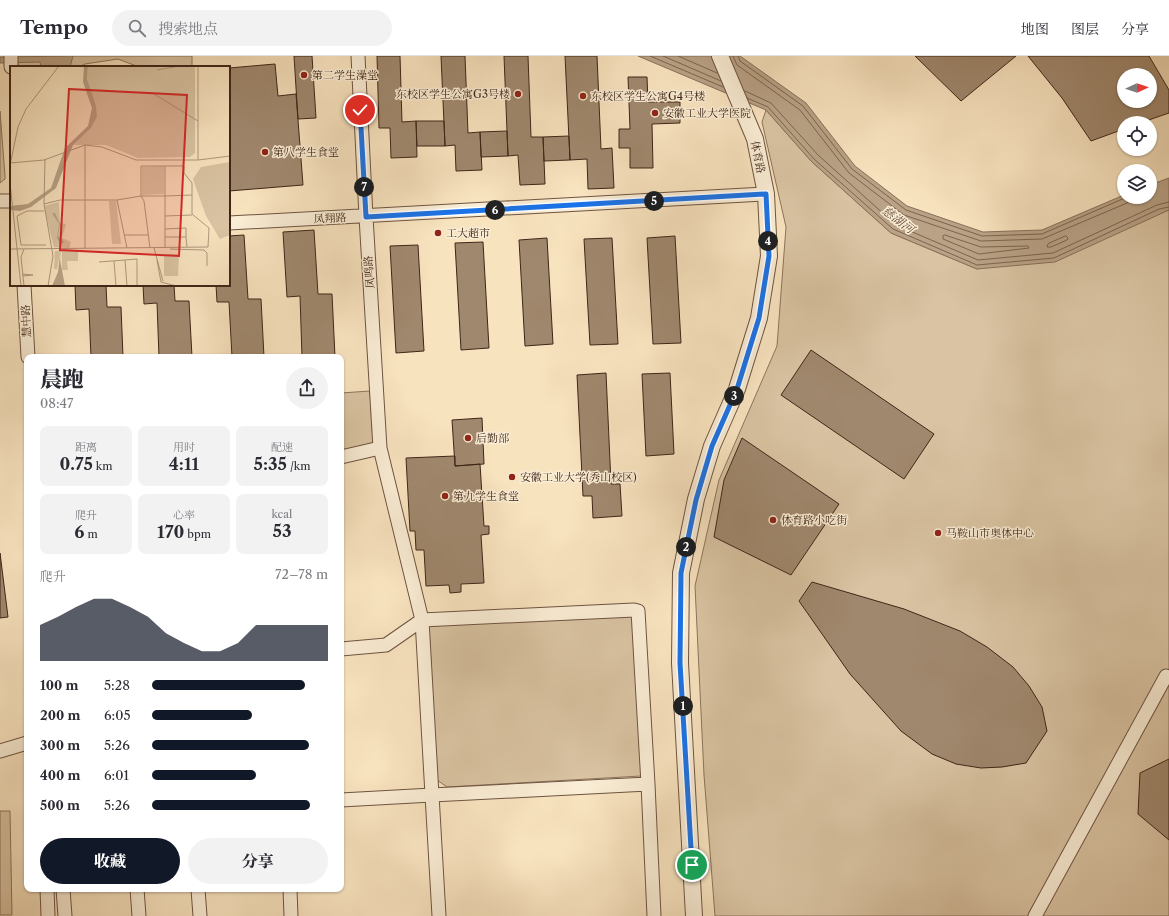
<!DOCTYPE html>
<html lang="zh">
<head>
<meta charset="utf-8">
<style>
	:root { --surface:#fff; --page:#f2f2f3; --text:#2b2b33; --muted:#7c7c81; --line:#e1e1e2; --accent:#111827 }
	body { margin:0; font-family:"Libre Caslon Text","Noto Serif SC",serif; background:var(--page); color:var(--text); height:100vh; display:flex; flex-direction:column; font-size:15px; white-space:nowrap }
	* { box-sizing:border-box; margin:0 }
	p { font-size:13px; color:var(--muted) }
	.icon { flex:none; width:22px; height:22px; fill:none; stroke:currentColor; stroke-width:2; stroke-linecap:round; stroke-linejoin:round }
	.map { position:relative; flex:1; overflow:hidden }
	.side { position:absolute; left:24px; top:298px; width:320px; height:538px; display:flex; flex-direction:column; background:var(--surface); border-radius:8px; box-shadow:0 1px 3px #0004 }
	.side>* { flex:none }
	.needle { width:26px; rotate:87deg }
	.buttons { position:absolute; left:1117px; top:12px; display:grid; gap:8px }
	.buttons a { display:grid; place-items:center; width:40px; height:40px; border-radius:50%; background:var(--surface); box-shadow:0 1px 3px #0004; font-size:20px }
	.pin { position:absolute; display:grid; place-items:center; width:34px; height:34px; color:#fff; margin:-17px; border:2px solid #fff; border-radius:50%; box-shadow:0 1px 4px #0007 }
	.km { position:absolute; width:20px; height:20px; margin:-10px; border-radius:50%; background:#222; color:#fff; font-size:11px; line-height:20px; text-align:center }
	.round { display:grid; place-items:center; flex:none; width:42px; height:42px; border-radius:21px; background:var(--page) }
	.overview { display:flex; align-items:center; justify-content:space-between; height:68px; padding:0 16px }
	h1 { font-size:22px; font-weight:800; line-height:30px }
	.metrics { display:grid; grid-template-columns:repeat(3,1fr); gap:6px; height:68px; padding:4px 16px }
	.metrics div { display:grid; align-content:center; border-radius:8px; background:var(--page); text-align:center }
	.metrics b { font-size:17px; font-weight:800 }
	.metrics small { font-size:11px; font-weight:400 }
	.metrics p { font-size:11px }
	.chart { height:112px; padding:8px 16px }
	.chart p { display:flex; justify-content:space-between }
	.chart svg { width:100%; height:72px; margin-top:4px; fill:var(--accent); opacity:.7 }
	.action { display:flex; gap:8px; margin-top:auto; padding:8px 16px }
	.action a { flex:1; height:46px; border-radius:24px; background:var(--accent); color:#fff; font-size:16px; font-weight:800; line-height:46px; text-align:center }
	.action a+a { background:var(--page); color:var(--text) }
	ul { padding:0 16px; list-style:none; font-size:13px }
	li { display:grid; grid-template-columns:64px 48px 1fr; align-items:center; height:30px }
	li i { height:10px; border-radius:5px; background:var(--accent) }
	header { display:flex; align-items:center; gap:24px; box-sizing:border-box; height:56px; padding:0 20px; background:var(--surface); border-bottom:1px solid var(--line) }
	header strong { font-size:19px }
	nav { display:flex; gap:22px; margin-inline-start:auto; font-size:14px }
	.search { width:280px; height:36px; background:var(--page); display:flex; align-items:center; gap:10px; box-sizing:border-box; padding:0 14px; border-radius:22px; color:var(--muted); font-size:15px }
	.map>svg:first-child { display:block }
</style>
</head>
<body>
<header>
<strong>Tempo</strong>
<div class="search"><svg class="icon" aria-label="search" viewBox="0 0 24 24"><circle cx="10" cy="10" r="6"/><path d="M15 15l6 6"/></svg>搜索地点</div>
<nav><a>地图</a><a>图层</a><a>分享</a></nav>
</header>
<div class="map">
<svg width="1169" height="860" viewBox="0 0 1169 860">
	<rect width="100%" height="100%" fill="#f8e3bf"/>
	<filter id="stains"><feTurbulence type="fractalNoise" baseFrequency=".005" numOctaves="4"/><feColorMatrix values="0 0 0 0 .2 0 0 0 0 .09 0 0 0 0 .02 0 0 0 .5 -.17"/></filter>
	<radialGradient id="worn" r=".72"><stop offset=".6" stop-color="#630" stop-opacity="0"/><stop offset="1" stop-color="#630" stop-opacity=".3"/></radialGradient>
	<!-- green -->
	<path fill="#d9c3a2" stroke="#8c745c" d="M18,0H192V11H139L118,3L85,8L79,11H18Z
		M766,54L811,105L891,177L977,213L1169,154V860H715L704,719L695,530L719,424L777,290L786,171L762,66Z
		M0,55L5,120V123L0,127Z
		M370,335L373,387L341,395V337Z
		M633,559L643,718L641,720L447,731L437,724L429,570Z
		M0,755H10L12,859H0Z"/>
	<!-- water -->
	<path fill="#b9a286" stroke="#89705a" d="M73,0L70,11H41L40,6L0,7V1Z
		M638,0H740L806,47L855,110L907,150L983,176L1042,174L1124,139V141H1150V129L1169,122V154L1055,206L977,213L891,177L811,105L766,54Z"/>
	<g fill="none" stroke-linecap="round" stroke-linejoin="round">
		<!-- shore -->
		<path stroke="#7c644e" stroke-width="1" d="M650,0L723,31
			M663,0L721,25
			M678,0L717,17
			M733,0L737,9L800,54L849,117L904,159L981,185L1042,183L1127,147L1133,141
			M738,0L740,5L803,50L852,113L906,154L982,180L1042,178L1127,141
			M745,35L771,47L818,99L896,169L978,204L1053,197L1157,149L1169,146
			M747,42L768,51L814,103L893,173L977,209L1054,202L1159,153L1169,151
			M945,179L981,191L1028,190L1029,192L979,198L943,183V180Z
			M1066,180L1068,182L1067,184L1051,191H1047L1048,188Z"/>
	</g>
	<!-- building -->
	<path fill="#a0886e" stroke="#402517" fill-rule="evenodd" d="M294,0H312L316,62L298,63Z
		M377,0H400L402,66L416,65L417,101L391,102L390,72H379Z
		M441,0H465L468,77L480,76L482,114L456,115L455,89L445,90Z
		M504,0H528L531,81H543L545,128L520,129L518,99L508,100Z
		M565,0H597L601,93L612,92L614,132L588,133L587,103L570,104Z
		M915,0H1016L961,45Z
		M1028,0H1149L1169,34V57L1140,67H1124V73L1091,85L1062,42ZM1124,19H1150V45H1124Z
		M275,8L278,40L296,38L303,129L229,135V12Z
		M628,21H647L648,46H680V67L652,68L653,112H630V92H619V73H630Z
		M416,65H444L445,90H417Z
		M507,75L508,100L481,101L480,76Z
		M569,80L570,104L544,105L543,81Z
		M314,174L318,238H332L335,301H302L300,240L287,241L283,176Z
		M244,179L248,243H261L264,301H232L229,246H217L216,229H229V180Z
		M675,180L681,287L653,288L647,182Z
		M547,182L553,288L525,290L519,184Z
		M612,182L618,288L590,289L584,183Z
		M483,186L489,292L461,294L455,187Z
		M418,189L424,295L396,297L390,190Z
		M75,229H106L107,251H121L123,301H91L89,253L76,254Z
		M143,229H174L175,245H189L192,301H159L157,247L144,248Z
		M811,294L934,378L904,423L781,339Z
		M606,317L611,428H620L622,460L593,462L592,440H583L577,319Z
		M670,317L674,398L646,400L642,318Z
		M482,362L484,408L455,410L452,364Z
		M742,382L839,448L791,519L714,481L724,424Z
		M455,400V410L480,408L484,470H489V478L481,479L484,527L461,528V536L450,537L449,529L426,530L424,494H416L415,475H410L406,402Z
		M0,497L8,561L0,562Z
		M812,526L904,553L960,575L987,591L1013,611L1029,630L1042,651L1047,675L1026,707L1002,711L981,712L956,708L932,698L901,675L850,618L799,545Z
		M1169,703V784L1138,758L1140,717Z"/>
	<g fill="none" stroke-linecap="round" stroke-linejoin="round">
		<defs>
			<path id="minor" d="M11,0V11
				M0,145H11
				M229,167L766,138
				M24,229L28,301
				M341,401L380,392L366,161L358,0
				M341,593L386,589L422,564L634,554L638,555L648,728L432,739L422,564L380,392
				M0,695L27,687
				M648,728L654,860
				M341,744L432,739L439,860
				M47,833L48,860
				M63,833L65,860
				M137,833L139,860
				M198,833L200,860
				M290,833L291,860
				M1035,860L1166,620"/>
			<path id="tertiary" d="M694,860L680,607L681,517L696,443L712,390L737,333L759,262L769,200L766,138L755,83L720,0"/>
		</defs>
		<!-- minor casing -->
		<use href="#minor" stroke="#6e5441" stroke-width="15"/>
		<!-- tertiary casing -->
		<use href="#tertiary" stroke="#6e5441" stroke-width="18"/>
		<!-- minor -->
		<use href="#minor" stroke="#faedd5" stroke-width="13"/>
		<!-- tertiary -->
		<use href="#tertiary" stroke="#faedd5" stroke-width="16"/>
	</g>
	<g fill="none" stroke-linecap="round" stroke-linejoin="round">
		<defs>
			<path id="route" d="M360,54L366,161L766,138L769,200L759,262L737,333L712,390L696,444L681,517L680,607L692,809"/>
		</defs>
		<!-- route casing -->
		<use href="#route" stroke="#fff" stroke-width="8"/>
		<!-- route -->
		<use href="#route" stroke="#1a73e8" stroke-width="5"/>
	</g>
	<!-- markers -->
	<g fill="#8f2418" stroke="#faedd5" stroke-width="1.5">
		<circle cx="304" cy="19" r="4"/>
		<circle cx="518" cy="38" r="4"/>
		<circle cx="583" cy="40" r="4"/>
		<circle cx="655" cy="57" r="4"/>
		<circle cx="265" cy="96" r="4"/>
		<circle cx="438" cy="177" r="4"/>
		<circle cx="468" cy="382" r="4"/>
		<circle cx="512" cy="421" r="4"/>
		<circle cx="445" cy="440" r="4"/>
		<circle cx="773" cy="464" r="4"/>
		<circle cx="938" cy="477" r="4"/>
	</g>
	<g text-anchor="middle" stroke-width="3" stroke-linejoin="round" paint-order="stroke">
		<!-- poi labels -->
		<g font-size="11" fill="#402517" stroke="#faedd5" text-anchor="start">
			<text x="312" y="23">第二学生澡堂</text>
			<text x="510" y="42" text-anchor="end">东校区学生公寓G3号楼</text>
			<text x="591" y="44">东校区学生公寓G4号楼</text>
			<text x="663" y="61">安徽工业大学医院</text>
			<text x="273" y="100">第八学生食堂</text>
			<text x="446" y="181">工大超市</text>
			<text x="476" y="386">后勤部</text>
			<text x="520" y="425">安徽工业大学(秀山校区)</text>
			<text x="453" y="444">第九学生食堂</text>
			<text x="781" y="468">体育路小吃街</text>
			<text x="946" y="481">马鞍山市奥体中心</text>
		</g>
		<!-- street labels -->
		<g font-size="11" fill="#402517" stroke="#faedd5">
			<text transform="translate(758 101) rotate(78)" y="4">体育路</text>
			<text transform="translate(330 162) rotate(-3)" y="4">凤翔路</text>
			<text transform="translate(369 216) rotate(-94)" y="4">凤鸣路</text>
			<text transform="translate(26 265) rotate(-93)" y="4">慧中路</text>
		</g>
		<!-- water labels -->
		<g font-size="12" font-style="italic" fill="#644a38" stroke="#faedd5">
			<text transform="translate(898 164) rotate(37)" y="4">慈湖河</text>
		</g>
	</g>
	<!-- overview -->
	<g transform="translate(10 10)">
		<rect width="220" height="220" fill="#f8e3bf"/>
		<path d="M78,0H185V87L180,91L128,92L96,79H63L81,62L87,51L77,13ZM220,96V169L210,173L196,150L183,113L191,101ZM154,100V128L132,129V101ZM99,135H106L111,178H102ZM49,136L50,157L56,158L52,172L61,176L59,182L44,181L39,162L34,140ZM45,185L68,184V195H57L58,204H52V186H50L47,203H44ZM154,188H169L168,210H154Z" fill="#d9c3a2"/>
		<path d="M74,0H78L77,13L86,40L87,51L81,62L63,79L46,122L21,141L10,145L0,144V140L18,138L41,122L55,82L78,60L82,42L73,16ZM42,147H45L50,158L48,170L54,176L51,178L50,194L55,220H42L48,206L51,179L47,172L49,158Z" fill="#b9a286"/>
		<path fill="none" stroke="#ae977c" stroke-width="1" d="M147,4L169,0M144,28L188,55M188,94V0M0,97L34,94L75,79L92,81L126,94H188L220,90M0,99L8,61L16,43L49,0M0,117L11,220M107,134L131,130H155V100H131V130L134,135L140,182M34,138L35,93M34,145H17L7,150L11,179H36M155,150L182,149M155,163L176,162V171M114,169H138M155,171H176L177,181M75,182V79M144,182L153,215M155,182V130L182,129M0,183L198,181L199,162L182,148V117L174,107V100H155M14,183L11,191L14,220M160,183L194,184L197,187V200M115,194L127,193V220M147,194L151,216L166,220M104,195L106,220M89,196L115,194L117,220M12,208L23,209L13,210M38,220L43,190L34,138L50,134H107L117,182"/>
		<path fill="#d62828" fill-opacity="0.15" stroke="#d62828" stroke-width="2" d="M59,23L177,29L169,190L50,184Z"/>
		<rect width="220" height="220" fill="none" stroke="#402517" stroke-width="2"/>
	</g>
	<rect width="100%" height="100%" filter="url(#stains)"/>
	<rect width="100%" height="100%" fill="url(#worn)"/>
</svg>
<div class="buttons">
<a><svg class="needle" viewBox="-14 -14 28 28"><path d="M0-13l5 13h-10z" fill="#e53935"/><path d="M0 13l5-13h-10z" fill="#7c7c81"/></svg></a>
<a><svg class="icon" aria-label="locate" viewBox="0 0 24 24"><circle cx="12" cy="12" r="6"/><path d="M12 2v4M12 18v4M2 12h4M18 12h4"/></svg></a>
<a><svg class="icon" aria-label="layers" viewBox="0 0 24 24"><path d="M12 4l9 5-9 5-9-5zM3 14l9 5 9-5"/></svg></a>
</div>
<div class="pin" style="left:692px;top:809px;background:#1e9e55"><svg class="icon" aria-label="arrive" viewBox="0 0 24 24"><path d="M6 21V4h12l-3 4 3 4H6"/></svg></div>
<div class="pin" style="left:360px;top:54px;background:#d93025"><svg class="icon" aria-label="check" viewBox="0 0 24 24"><path d="M5 12l5 5 9-10"/></svg></div>
<b class="km" style="left:683px;top:650px">1</b>
<b class="km" style="left:686px;top:491px">2</b>
<b class="km" style="left:734px;top:340px">3</b>
<b class="km" style="left:768px;top:185px">4</b>
<b class="km" style="left:654px;top:145px">5</b>
<b class="km" style="left:495px;top:154px">6</b>
<b class="km" style="left:364px;top:131px">7</b>
<section class="side">
<div class="overview"><div><h1>晨跑</h1><p>08:47</p></div><a class="round"><svg class="icon" aria-label="share" viewBox="0 0 24 24"><path d="M12 15V3M7 8l5-5 5 5M5 13v7h14v-7"/></svg></a></div>
<div class="metrics">
<div><p>距离</p><b>0.75<small> km</small></b></div>
<div><p>用时</p><b>4:11</b></div>
<div><p>配速</p><b>5:35<small> /km</small></b></div>
</div>
<div class="metrics">
<div><p>爬升</p><b>6<small> m</small></b></div>
<div><p>心率</p><b>170<small> bpm</small></b></div>
<div><p>kcal</p><b>53</b></div>
</div>
<div class="chart"><p><span>爬升</span>72–78 m</p>
<svg viewBox="0 0 160 44" preserveAspectRatio="none"><path d="M0 44V22L10 17L20 11L30 6L40 6L50 11L60 17L70 27L80 33L90 38L100 38L110 33L120 22L130 22L140 22L150 22L160 22V44z"/></svg>
</div>
<ul>
<li><b>100 m</b>5:28<i style="width:87%"></i></li>
<li><b>200 m</b>6:05<i style="width:57%"></i></li>
<li><b>300 m</b>5:26<i style="width:89%"></i></li>
<li><b>400 m</b>6:01<i style="width:59%"></i></li>
<li><b>500 m</b>5:26<i style="width:90%"></i></li>
</ul>
<div class="action"><a>收藏</a><a>分享</a></div>
</section>
</div>
</body>
</html>
